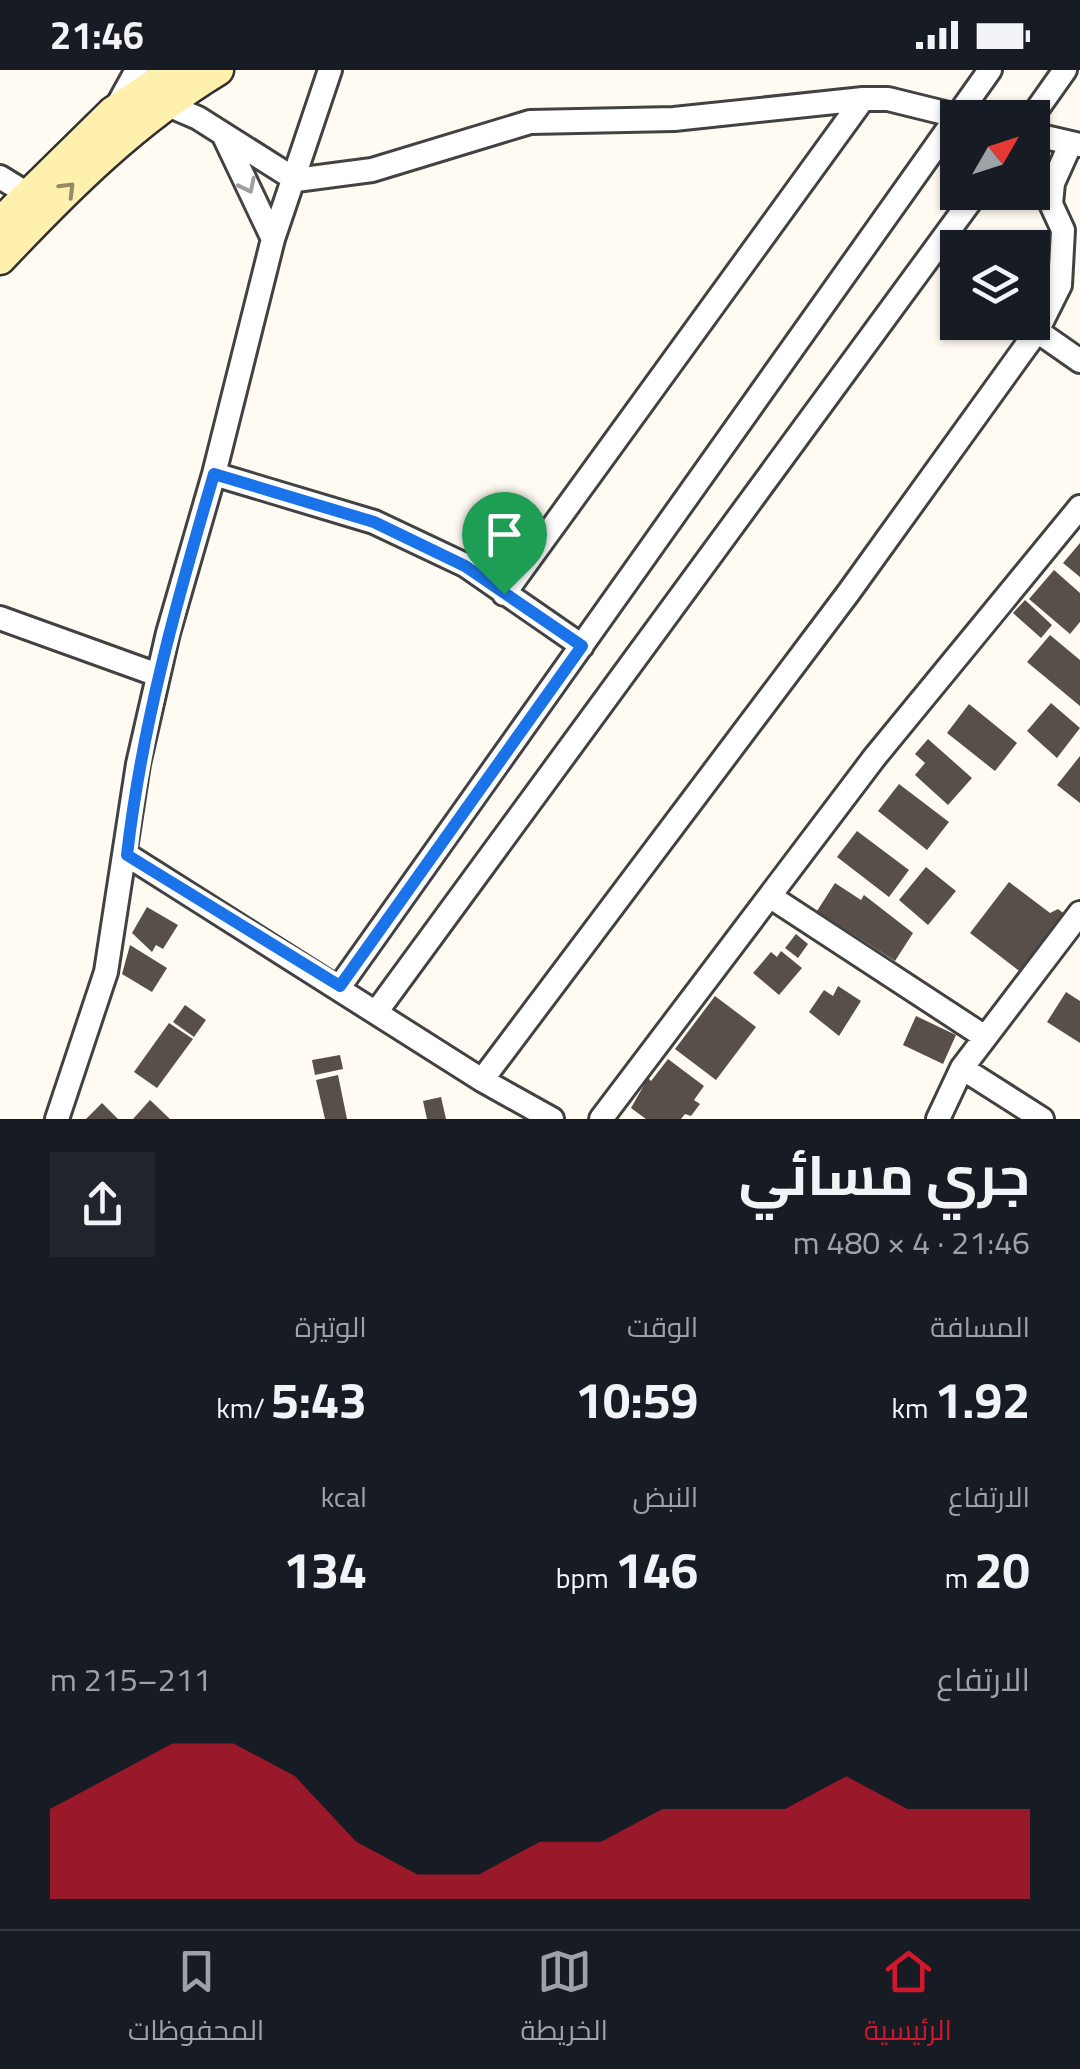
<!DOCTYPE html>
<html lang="ar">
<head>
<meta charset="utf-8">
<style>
	:root { --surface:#171b24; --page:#20242c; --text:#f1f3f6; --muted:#9ea1a6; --line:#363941; --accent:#d0172c }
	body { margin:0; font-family:Georgia,Cairo,serif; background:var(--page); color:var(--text); direction:rtl; height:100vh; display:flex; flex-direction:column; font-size:38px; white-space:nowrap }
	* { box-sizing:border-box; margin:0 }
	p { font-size:32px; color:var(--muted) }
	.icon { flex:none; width:55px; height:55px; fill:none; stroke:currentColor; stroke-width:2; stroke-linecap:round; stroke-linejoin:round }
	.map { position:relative; height:1049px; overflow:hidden; direction:ltr }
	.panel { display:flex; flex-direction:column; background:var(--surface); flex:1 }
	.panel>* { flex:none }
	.needle { width:65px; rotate:51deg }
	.tools { position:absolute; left:940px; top:30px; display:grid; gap:20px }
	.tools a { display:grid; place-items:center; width:110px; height:110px; border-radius:0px; background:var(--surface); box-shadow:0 2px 8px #0004; font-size:50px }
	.pin { position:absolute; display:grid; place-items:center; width:85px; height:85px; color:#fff; margin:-102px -42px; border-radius:50% 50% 50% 0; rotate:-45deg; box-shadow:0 0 10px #0007 }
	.pin .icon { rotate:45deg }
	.round { display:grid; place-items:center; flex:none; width:105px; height:105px; border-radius:0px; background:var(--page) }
	.overview { display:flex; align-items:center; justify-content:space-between; height:170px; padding:0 50px }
	h1 { font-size:55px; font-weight:700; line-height:75px }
	.figures { display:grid; grid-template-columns:repeat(3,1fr); gap:15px; height:170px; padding:10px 50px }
	.figures div { display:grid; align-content:center }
	.figures b { font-size:50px; font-weight:700 }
	.figures small { font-size:28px; font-weight:400 }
	.figures p { font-size:28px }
	.chart { height:280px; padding:20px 50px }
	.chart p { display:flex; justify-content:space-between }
	.chart svg { width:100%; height:180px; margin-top:10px; fill:var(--accent); opacity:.7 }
	.status { display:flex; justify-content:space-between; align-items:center; height:70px; padding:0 50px; background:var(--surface); direction:ltr }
	.status svg { height:28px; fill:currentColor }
	.dock { display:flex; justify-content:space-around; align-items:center; height:140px; border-top:2px solid var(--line); background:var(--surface); font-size:28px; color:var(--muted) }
	.dock a { display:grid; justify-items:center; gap:5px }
	.dock .on { color:var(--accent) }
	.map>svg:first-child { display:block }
</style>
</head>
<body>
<div class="status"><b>21:46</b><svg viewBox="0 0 49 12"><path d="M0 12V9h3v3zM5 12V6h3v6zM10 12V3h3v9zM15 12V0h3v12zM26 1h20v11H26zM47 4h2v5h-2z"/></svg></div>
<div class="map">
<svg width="1080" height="1049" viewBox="0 0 1080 1049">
	<rect width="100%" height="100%" fill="#fffbf2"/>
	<!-- building -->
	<path fill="#594f4a" d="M1080,473V507L1063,493Z
		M1054,500L1080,523V552L1070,564L1029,529Z
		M1025,530L1052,555L1041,568L1013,543Z
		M1050,565L1080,590V636L1027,592Z
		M1051,633L1080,658L1057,688L1027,661Z
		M969,634L1017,673L995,701L947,663Z
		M928,669L972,708L948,735L915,705L925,693L915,684Z
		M1080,686V733L1057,715Z
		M899,714L949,752L927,780L878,741Z
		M857,761L909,800L889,827L837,787Z
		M926,797L956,821L928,855L899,830Z
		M1009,812L1050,843L1058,839L1066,845L1022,903L970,863Z
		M835,813L861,830L864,825L913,863L895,891L817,841Z
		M147,837L178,855L163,879L156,875L152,882L132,863Z
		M796,864L808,874L798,888L785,878Z
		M130,875L167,898L152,922L122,904Z
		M781,881L802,898L779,925L753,903L771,882L777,887Z
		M838,916L861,931L839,966L809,942L824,920L833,926Z
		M1066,922L1080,931V973L1047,952Z
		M715,926L756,957L716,1010L675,979Z
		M185,935L206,950L194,967L173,952Z
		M916,946L956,965L943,994L903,975Z
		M169,953L193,969L157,1018L134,1002Z
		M340,985L343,999L315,1005L312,990Z
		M668,989L704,1016L694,1030L700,1034L691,1046L685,1044L681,1049H646L631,1038L648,1008L651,1011Z
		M338,1005L347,1049H325L316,1010Z
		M441,1027L446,1049H427L423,1031Z
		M150,1030L170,1049H133Z
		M102,1033L118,1049H86Z"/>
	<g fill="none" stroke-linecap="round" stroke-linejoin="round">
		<defs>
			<path id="street" d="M163,33L198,48L296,110L372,100L530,52L674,49L863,29H888L965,48
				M117,36L137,0
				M1031,48L1065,0
				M223,64L273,169
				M1032,64L1080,75
				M0,107L26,123
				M1037,261L1080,291
				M214,404L374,452L465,495L582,576
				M504,524L863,29
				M0,548L158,605
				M127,785L482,1010L552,1049
				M771,827L985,967
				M340,916L990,0
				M377,941L977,122
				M962,998L1042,1049
				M482,1010L849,522L1037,261L1060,215L1063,160L1051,134L1053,113L1071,73
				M57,1049L106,902L138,694L168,563L214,404L273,169L330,0
				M601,1049L874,688L1080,437
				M938,1049L962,998L1080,843"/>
			<path id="secondary" d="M0,153L113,42L176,0
				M0,189C68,117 134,51 218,0"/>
		</defs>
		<!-- street casing -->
		<use href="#street" stroke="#424242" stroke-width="28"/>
		<!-- secondary casing -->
		<use href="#secondary" stroke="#313131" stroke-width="35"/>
		<!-- street -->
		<use href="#street" stroke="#fff" stroke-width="22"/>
		<!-- secondary -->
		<use href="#secondary" stroke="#fff0ad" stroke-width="30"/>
	</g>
	<!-- one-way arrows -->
	<defs><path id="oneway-chevron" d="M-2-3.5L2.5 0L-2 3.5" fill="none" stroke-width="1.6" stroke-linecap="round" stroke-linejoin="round" transform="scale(2.5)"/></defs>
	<use stroke="#9f9f9f" href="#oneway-chevron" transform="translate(248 116) rotate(64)"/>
	<use stroke="#938b66" href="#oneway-chevron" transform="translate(68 119) rotate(-45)"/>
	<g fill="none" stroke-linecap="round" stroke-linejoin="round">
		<defs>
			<path id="route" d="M214,404L374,452L465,496L582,576L340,916L127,785C142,654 177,530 214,404Z"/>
		</defs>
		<!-- route casing -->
		<use href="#route" stroke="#fff" stroke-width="20"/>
		<!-- route -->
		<use href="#route" stroke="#1a73e8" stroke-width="12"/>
	</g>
</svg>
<div class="tools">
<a><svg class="needle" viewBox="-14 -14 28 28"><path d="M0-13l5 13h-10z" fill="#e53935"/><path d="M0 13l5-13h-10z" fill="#9ea1a6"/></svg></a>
<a><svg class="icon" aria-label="layers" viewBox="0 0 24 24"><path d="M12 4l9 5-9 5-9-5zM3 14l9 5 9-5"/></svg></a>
</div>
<div class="pin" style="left:504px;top:524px;background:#1e9e55"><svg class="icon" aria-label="arrive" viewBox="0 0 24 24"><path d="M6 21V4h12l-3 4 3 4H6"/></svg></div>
</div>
<section class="panel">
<div class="overview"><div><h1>جري مسائي</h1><p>21:46 · 4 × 480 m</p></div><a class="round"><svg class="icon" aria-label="share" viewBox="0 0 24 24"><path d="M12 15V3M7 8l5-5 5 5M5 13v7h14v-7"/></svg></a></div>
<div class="figures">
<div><p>المسافة</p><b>1.92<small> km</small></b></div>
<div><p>الوقت</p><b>10:59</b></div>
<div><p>الوتيرة</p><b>5:43<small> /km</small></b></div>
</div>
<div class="figures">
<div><p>الارتفاع</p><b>20<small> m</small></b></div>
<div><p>النبض</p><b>146<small> bpm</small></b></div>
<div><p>kcal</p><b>134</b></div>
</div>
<div class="chart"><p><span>الارتفاع</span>211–215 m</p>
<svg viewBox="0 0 160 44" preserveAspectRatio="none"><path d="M0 44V22L10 14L20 6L30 6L40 14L50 30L60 38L70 38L80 30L90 30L100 22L110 22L120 22L130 14L140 22L150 22L160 22V44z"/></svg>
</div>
</section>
<nav class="dock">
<a class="on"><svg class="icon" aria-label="home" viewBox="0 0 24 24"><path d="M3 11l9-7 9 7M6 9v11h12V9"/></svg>الرئيسية</a>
<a><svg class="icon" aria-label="map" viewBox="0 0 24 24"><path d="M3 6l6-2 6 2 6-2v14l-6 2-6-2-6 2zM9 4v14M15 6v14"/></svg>الخريطة</a>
<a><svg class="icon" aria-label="saved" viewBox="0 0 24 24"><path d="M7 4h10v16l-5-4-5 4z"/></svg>المحفوظات</a>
</nav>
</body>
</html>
